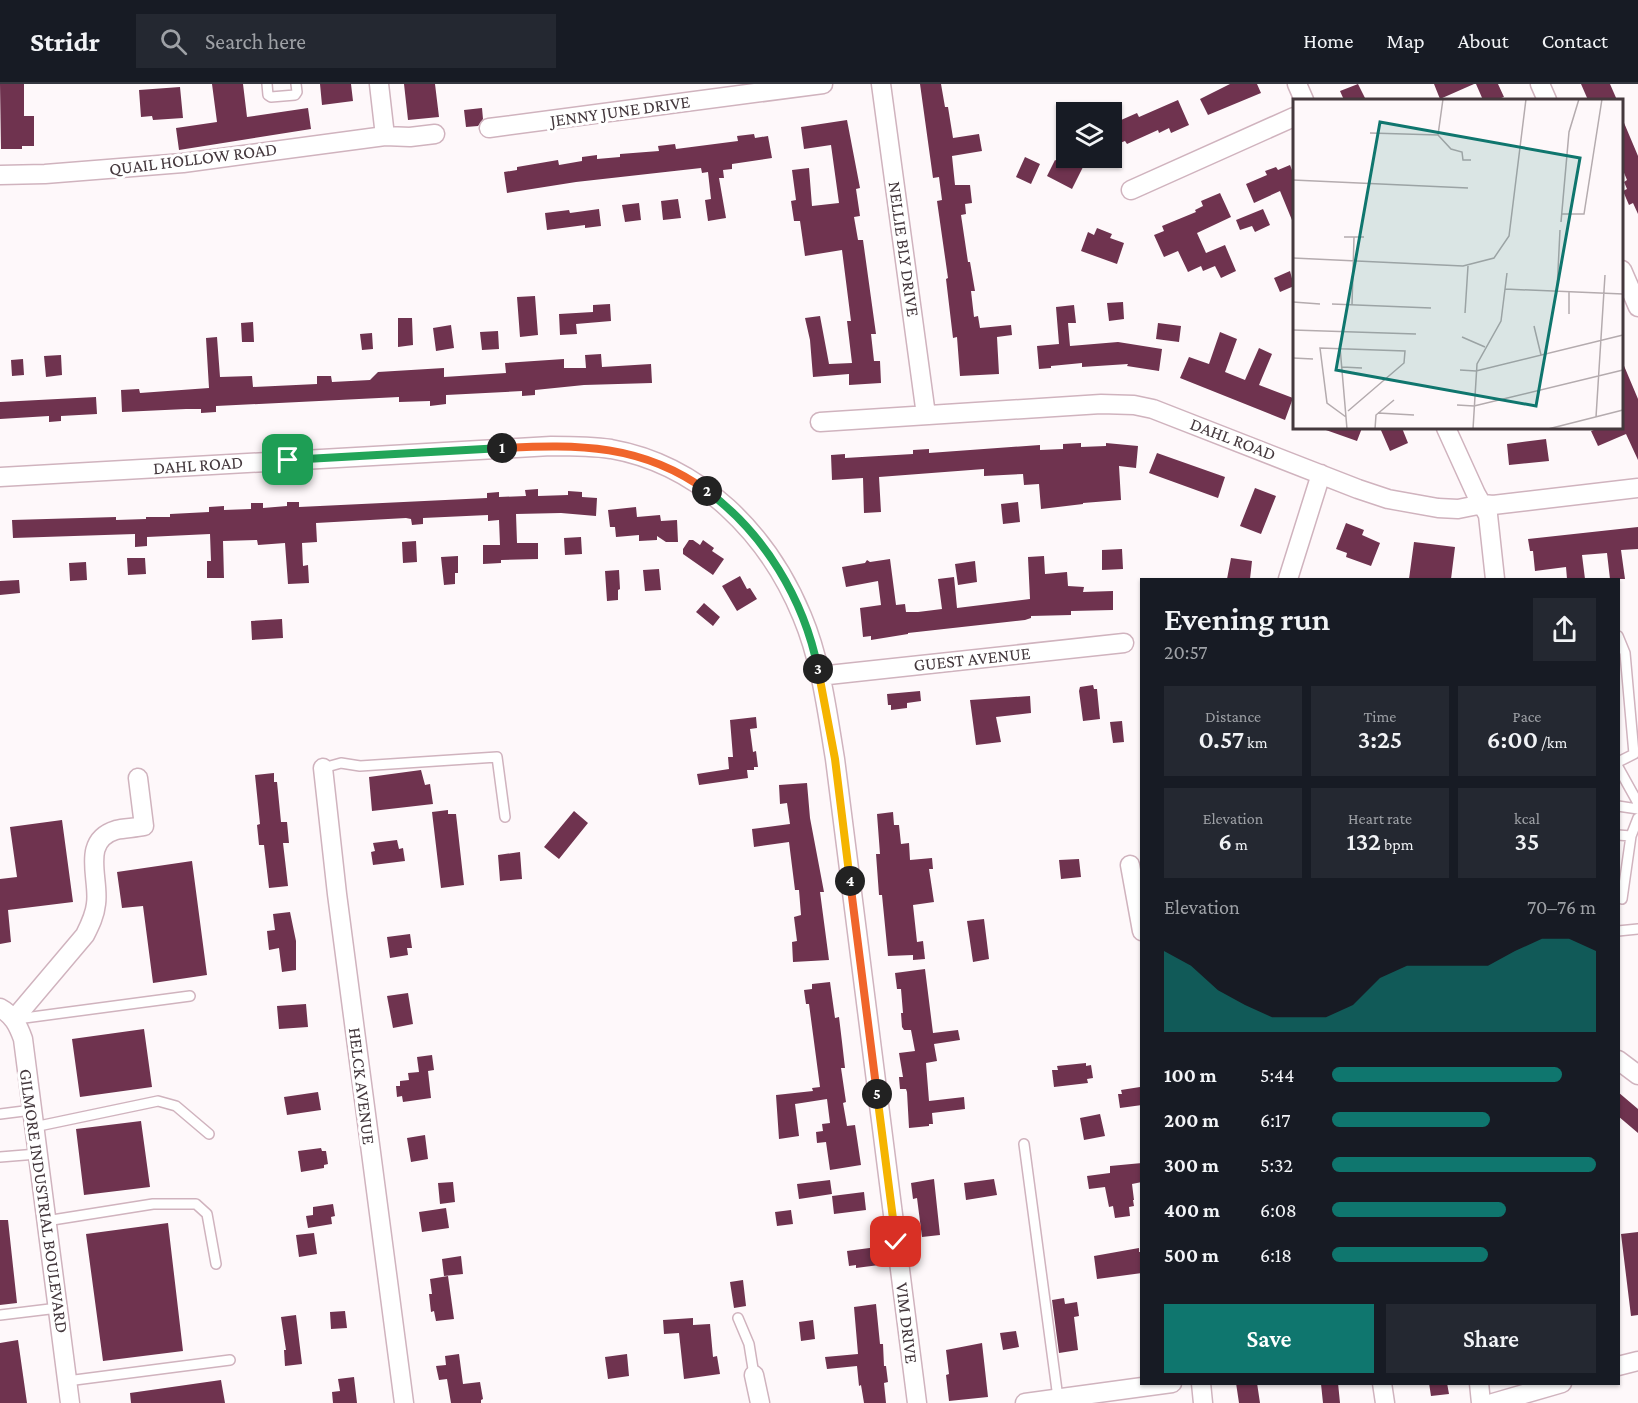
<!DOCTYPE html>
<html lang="en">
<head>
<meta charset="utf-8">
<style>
	:root { --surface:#171b24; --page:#242831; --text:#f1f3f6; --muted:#9ea1a6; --line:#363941; --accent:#0f766e }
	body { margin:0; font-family:"Crimson Pro",serif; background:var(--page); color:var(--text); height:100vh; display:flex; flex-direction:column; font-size:22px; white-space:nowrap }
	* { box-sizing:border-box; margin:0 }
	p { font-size:20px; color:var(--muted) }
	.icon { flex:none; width:33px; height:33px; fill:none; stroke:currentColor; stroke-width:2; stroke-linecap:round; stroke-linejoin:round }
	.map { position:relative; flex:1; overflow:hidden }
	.sheet { position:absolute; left:1140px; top:494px; width:480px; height:807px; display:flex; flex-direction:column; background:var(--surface); border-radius:0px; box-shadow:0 2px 4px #0004 }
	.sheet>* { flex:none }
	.controls { position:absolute; left:1056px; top:18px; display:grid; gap:12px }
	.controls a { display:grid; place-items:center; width:66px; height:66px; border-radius:0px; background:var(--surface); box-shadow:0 2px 4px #0004; font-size:30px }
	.pin { position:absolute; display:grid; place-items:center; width:51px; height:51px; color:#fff; margin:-26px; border-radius:12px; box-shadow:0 3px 9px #0006 }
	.km { position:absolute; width:30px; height:30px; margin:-15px; border-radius:50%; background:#222; color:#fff; font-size:16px; line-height:30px; text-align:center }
	.round { display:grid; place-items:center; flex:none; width:63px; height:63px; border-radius:0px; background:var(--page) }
	.headline { display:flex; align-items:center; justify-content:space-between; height:102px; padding:0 24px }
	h1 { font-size:33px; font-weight:600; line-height:45px }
	.stats { display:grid; grid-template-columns:repeat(3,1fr); gap:9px; height:102px; padding:6px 24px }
	.stats div { display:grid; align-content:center; border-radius:0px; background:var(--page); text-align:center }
	.stats b { font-size:26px; font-weight:600 }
	.stats small { font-size:16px; font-weight:400 }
	.stats p { font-size:16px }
	.chart { height:168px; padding:12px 24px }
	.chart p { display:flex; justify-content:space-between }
	.chart svg { width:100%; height:108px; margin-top:6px; fill:var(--accent); opacity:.7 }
	.action { display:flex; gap:12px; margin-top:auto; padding:12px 24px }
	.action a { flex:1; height:69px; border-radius:0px; background:var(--accent); color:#fff; font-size:24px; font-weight:600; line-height:69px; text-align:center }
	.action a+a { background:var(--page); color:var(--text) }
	ul { padding:0 24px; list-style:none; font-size:20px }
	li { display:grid; grid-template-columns:96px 72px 1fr; align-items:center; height:45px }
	li i { height:15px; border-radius:8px; background:var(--accent) }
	header { display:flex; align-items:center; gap:36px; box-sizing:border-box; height:84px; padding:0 30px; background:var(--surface); border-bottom:2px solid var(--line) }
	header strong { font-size:28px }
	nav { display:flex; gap:33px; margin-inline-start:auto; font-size:21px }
	.search { width:420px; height:54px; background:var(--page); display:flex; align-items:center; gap:15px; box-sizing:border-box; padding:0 21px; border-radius:0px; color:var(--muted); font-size:22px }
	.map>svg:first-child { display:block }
</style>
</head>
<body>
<header>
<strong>Stridr</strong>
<div class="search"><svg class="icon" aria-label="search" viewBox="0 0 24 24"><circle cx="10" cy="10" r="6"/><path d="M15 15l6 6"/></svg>Search here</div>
<nav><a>Home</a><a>Map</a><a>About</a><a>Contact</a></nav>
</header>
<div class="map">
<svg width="1638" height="1319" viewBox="0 0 1638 1319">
	<rect width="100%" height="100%" fill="#fef8fa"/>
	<!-- building -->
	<path fill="#6f334f" d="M0,0H24V32H34V62H22V65H1Z
		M212,0H243L247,33L308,24L311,45L179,66L176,44L217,38Z
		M320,0H351L353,17L322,21Z
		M404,0H435L439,33L408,36Z
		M920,0H941L945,23H948L953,54L979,50L982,67L952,72L955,101H970L972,119L965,120L966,130L961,131L968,178H970L975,207H971L974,233L978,232L980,244L1011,241L1012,251L997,253L999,290L960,292L957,253L953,254L946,195L948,194L937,117L942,116L939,93L933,94Z
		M1230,0H1257L1261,9L1208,31L1200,15Z
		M1358,0L1366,16H1344L1340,7Z
		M1434,0H1474L1440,15Z
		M1476,0H1498L1504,13L1496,16H1483Z
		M1581,0H1610L1617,16H1588Z
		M180,3L183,34L153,36L152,32L141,33L139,6Z
		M1178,16L1189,41L1171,49L1169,44L1159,49L1158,46L1127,60L1125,57L1112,62V40L1137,29L1139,33Z
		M482,24L483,35L478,42L466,43L464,26Z
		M1622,34L1638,72V130L1633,119L1629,121L1623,107L1627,105L1624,98L1627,96L1622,84Z
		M847,36L860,104L856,105L860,132L854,133L858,156H863L876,250H871L874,277H880L881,299L849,301V290L813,293L810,256L805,234L820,232L829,280L852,279L847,237H851L842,166L805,172L800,137H794L791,117L796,116L792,86L809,84L812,122L839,119L831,61L804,65L801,43Z
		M754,50L755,54L768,52L772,74L732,80V85L723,86L724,94H719L726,134L708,137L705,116L711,115L708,88L702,89L701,84L576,98L507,109L504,88L517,86V83L558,76L559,81L582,77V73L597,71V75L620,73V70L659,67L658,62L675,60L676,65L738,57L737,52Z
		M1066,70V74H1074L1085,79L1072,105L1047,92L1055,76L1061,79Z
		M1025,73L1040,80L1031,100L1016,93Z
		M1290,81L1294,91V141L1280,107L1254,119L1246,100L1267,91L1265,87L1276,83L1278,86Z
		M1220,109L1231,133L1197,149L1206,169L1225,161L1236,187L1221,194L1215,182L1203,187L1201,182L1188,188L1178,167L1164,173L1154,151L1164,147L1162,142L1196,128L1195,126L1203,122L1201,117Z
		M678,115L681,134L663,136L661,117Z
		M639,119L641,136L625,138L622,121Z
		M599,125L601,142L585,144V141L547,146L545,129L569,126L570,129Z
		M1263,125L1270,141L1255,148L1252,142L1240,146L1236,136Z
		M1097,144L1112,150L1110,154L1124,159L1117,180L1081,167L1088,148L1094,151Z
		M1290,187L1294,202L1280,208L1274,194Z
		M535,212L538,251L520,253L517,213Z
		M1123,218L1124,235L1109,237L1107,219Z
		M610,220L611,237L576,240L577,250L560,251L559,230L593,228V221Z
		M1074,221L1076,239H1068L1070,262L1118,258L1162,265L1159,287L1127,282L1128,280L1082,283V279L1051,282V284L1039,285L1037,262L1059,260L1056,223Z
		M398,234H412L413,261L398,263Z
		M253,238L254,258H242L241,239Z
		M1158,239L1181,242L1179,258L1156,255Z
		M451,241L454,264L436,267L433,244Z
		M498,247L499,265L482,266L480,248Z
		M1220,248L1237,255L1225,288L1245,296L1259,264L1272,270L1259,301L1293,314L1285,336L1180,294L1189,273L1209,280Z
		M372,249L373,265L362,266L360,250Z
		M217,253L220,293L252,292L253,303L317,300V292H331L332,298L370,296L378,288L444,284V293L506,289L505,279L564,275V284H586L585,271L601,270L602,283L651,280L652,299L584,301L535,306V311L522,312V307L446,311V320L430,322V317L399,318V313L216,322V328L201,329V325H186L122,328L121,306L139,305L140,309L209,304L206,254Z
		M61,271L62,291L46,293L44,272Z
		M23,275L24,291L12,292L11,276Z
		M1622,277L1638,315V376L1626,350L1598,362L1591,347L1599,344H1622Z
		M96,313L97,330L61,332V337L49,338V332L0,335V318Z
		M1380,344H1402L1408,359L1390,367Z
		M1323,345V344H1362L1357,357Z
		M1546,355L1549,377L1509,381L1507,360Z
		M1081,359V363L1106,362V359L1138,362L1136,384L1119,382L1121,416L1083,419V420L1041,425L1039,400L1024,401L1023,390L984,392V385L879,393L881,428L864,429L863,394L832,396L831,371L845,370V374L913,370V366L929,365V369L1040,361V366L1063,365V360Z
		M1157,369L1225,393L1218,414L1149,389Z
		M1255,404L1276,412L1261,450L1240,442Z
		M538,405V412L568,411V407L582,408V413L597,414L596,432L561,429L516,430L517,459H538V475L501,476V479L483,480V461H500L499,436L488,437V431L423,434V440L412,441L411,435L406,434L316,439L317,458L302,459L303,482L308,481L309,499L288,500L285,459L258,461L257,456L223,457L224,494H207V477H211L210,450L147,453V462L135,463V450L13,454L12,436L116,433V436L146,435V433H170V430L209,428V423L224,422V426L251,425V419H263V424L287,422V418H299V423L487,414V409L499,408V413L526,412L525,406Z
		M1018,418L1020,438L1003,440L1001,420Z
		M636,423L637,433L660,431L661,437L677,436L678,458H666L657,452V456L639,457V451L616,453L615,443H610L608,426Z
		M1346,439L1364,446L1362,451L1380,459L1371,482L1346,473L1347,469L1336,465Z
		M1638,443V465L1621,466L1625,495H1610L1607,469L1582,471L1585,495H1567L1566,483L1535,487L1533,467H1530L1528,455Z
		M581,453L582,470L565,471L564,454Z
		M689,456H693L700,461L703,456L714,464L712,467L724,475L713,491L683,470V465Z
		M416,457L417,478L403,479L402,458Z
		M1414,458L1455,463L1451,495H1409Z
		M1122,465L1123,485L1102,486V466Z
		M458,472V489H455V500L444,501L441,473Z
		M1044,472L1045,490L1067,488L1068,502L1084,503L1083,508L1113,507V526L1071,527V531L1031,532V534L1025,536L908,549V550L871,556V552L863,553L860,524L881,521L878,497L846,503L842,483L865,479L867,476L870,478L890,475L896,521L905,520L906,528H918L942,525L938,495L954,493L957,524L1030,515L1028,473Z
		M127,474H145L146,490L128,491Z
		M1231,474L1252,477L1250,495H1227Z
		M975,477L977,498L958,501L955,480Z
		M86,478L87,496L70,497L69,479Z
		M659,485L661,506L645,507L643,486Z
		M619,486L620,505L618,506V516L607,517L605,487Z
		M740,492L747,505L750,504L757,515L737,527L722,502Z
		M19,496L20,509L0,511V497Z
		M704,519L720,533L713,542L696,528Z
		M282,535L283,554L252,556L251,537Z
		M1093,601L1094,605H1097L1100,635L1083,637L1079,607L1080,603Z
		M920,607L921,617L907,619V624L891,626V621H888L887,610Z
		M1030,612L1031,629L996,633L1001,658L976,661L970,616Z
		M756,633L757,644L750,645L753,668L756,667L758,683H754V686H747L748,694L699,701L697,690L729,685L728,673H733L730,636Z
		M1122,637L1124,658L1113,659L1110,638Z
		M421,686L425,701L430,700L433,720L372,727L369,693Z
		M274,689V698H277L281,738H287L289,759H283L288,802L269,804L264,761H259L257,741L260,740L255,691Z
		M807,699L810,734L824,808H820L829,876L793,878L792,858L797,857L794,833L801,831L799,806H795L789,758L754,763L752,745L790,740L787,719L780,720L779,701Z
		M448,726V730H456L464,801L441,804L432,728Z
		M574,727L588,739L559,775L544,763Z
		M893,728L894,741H899L901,760L909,759L910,776L932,774L933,785H929L934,818L913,821L917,858L923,857L925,875L913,876V871L888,872L882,811H879L876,770H880L877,730Z
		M62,736L73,818L8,826L11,858L0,860V795L17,793L10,743Z
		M397,756L399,765L403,764L405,777L373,781L371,768L375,767L373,759Z
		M520,768L522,795L500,797L498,771Z
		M1079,775L1081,793L1061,795L1059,776Z
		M192,777L207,891L153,899L143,822L122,824L117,788Z
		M290,828L296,857V886L282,888L279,864L269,866L267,847L275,846L273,830Z
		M984,835L989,875L973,878L967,837Z
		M410,850L412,864H407L408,871L390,874L387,853Z
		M925,885L933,949L958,946L960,956L934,960L937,977L926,979L929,1017L964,1013L965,1025L932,1029L933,1040H929V1042L909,1044L907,1008L906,1005H900L899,993H903L899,969L915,967L911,946H904L902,943L901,929H903L901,905H897L895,889Z
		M830,898L835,934L839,933L842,958L845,984H841L846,1018L843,1019L847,1042L855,1041L861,1081L830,1086L826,1058L817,1059L816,1048L823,1047L822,1040L830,1039L827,1015L795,1020L799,1052L779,1055L776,1011L813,1007L812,1004L820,1003L809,920H806L804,906L812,905V900Z
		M408,909L413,940L393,944L387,912Z
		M306,920L308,943L279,945L277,922Z
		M144,945L152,1003L80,1013L72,955Z
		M432,971L434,986L428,987L431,1014L403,1018L402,1012L397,1013L396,1002H400V997L409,996L408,989L419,988L417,973Z
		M1086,979V982L1091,981L1093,994L1087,995L1088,999L1054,1003L1052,986H1058L1057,982Z
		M1140,1003L1142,1021L1120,1024L1118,1010H1122L1121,1006Z
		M318,1008L321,1026L287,1031L284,1013Z
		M1618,1008L1638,1025V1049L1618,1032Z
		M1100,1030L1105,1052L1084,1056L1080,1034Z
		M141,1037L150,1103L84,1111L76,1045Z
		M425,1051L428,1075L411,1078L407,1054Z
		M321,1064L322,1067H326L328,1080L324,1081V1084L301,1088L298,1067Z
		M1142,1079V1098L1132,1100L1134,1116H1133L1134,1122L1129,1123L1130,1132L1115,1134L1113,1122L1109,1123L1105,1103L1089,1105L1087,1092L1110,1089V1082Z
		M934,1095L940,1151L922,1153L917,1114L913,1115L911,1099Z
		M994,1095L997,1111L966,1116L964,1099Z
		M830,1096L832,1110L799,1115L797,1100Z
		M453,1098L455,1118L440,1120L438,1099Z
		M864,1108L866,1126L834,1130L832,1112Z
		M333,1120L335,1132L331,1133L332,1140L308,1144L306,1132L313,1131V1123Z
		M446,1124L449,1144L422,1148L419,1128Z
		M791,1126L793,1140L777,1142L775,1128Z
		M0,1136H8L17,1219L0,1221Z
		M168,1139L183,1267L103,1277L86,1150Z
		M1638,1148V1231L1631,1232L1621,1150Z
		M314,1149L317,1170L299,1173L296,1151Z
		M877,1163L879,1181L856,1184V1181L849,1182L847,1167Z
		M1139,1164V1168H1142V1189L1097,1195L1094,1172Z
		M461,1172L463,1190L444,1192L442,1175Z
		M448,1192L454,1235L436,1237L434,1227L431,1228L429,1210H432L430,1195Z
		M743,1196L746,1222L734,1224L730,1198Z
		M1064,1214L1065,1220L1077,1218L1079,1232L1074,1233L1078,1266L1059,1269L1052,1216Z
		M876,1220L880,1260H883L884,1282H886L888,1298L884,1299L886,1319H864L861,1301L859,1302L857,1282L827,1285L825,1273L858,1270L854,1223Z
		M345,1227L347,1244L331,1245L330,1228Z
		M296,1231L302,1280L285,1282L284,1266H286L281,1233Z
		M693,1234V1241L710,1240L713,1273L717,1272L720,1290L684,1295L679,1249L664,1250L663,1236Z
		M813,1236L815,1255L801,1257L799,1238Z
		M1016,1247L1019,1263L1003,1266L1000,1249Z
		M18,1256L27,1319H0V1259Z
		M982,1259L988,1313L949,1317L946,1291L949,1290L946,1266Z
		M459,1270L463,1300L480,1298L483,1315L481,1316V1319H451L447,1295L439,1296L436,1282L446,1281L445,1272Z
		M627,1270L629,1292L608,1295L605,1273Z
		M354,1293L357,1319H333L332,1308L340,1307L338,1295Z
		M221,1296L225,1319H131L130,1309Z
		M1236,1299H1257L1260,1319H1239Z
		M1338,1299L1340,1319H1323L1321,1300Z
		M1429,1299H1447L1449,1310L1431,1312Z"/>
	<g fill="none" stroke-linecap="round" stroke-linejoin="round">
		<defs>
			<path id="lane" d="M267,0L268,11L271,13L295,11L297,8L296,0
				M1618,552L1625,569L1634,670L1618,678
				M1618,683L1638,719
				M323,684L341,679L360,682L497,673L505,733
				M1618,722L1638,725
				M1618,751L1631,752
				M1618,814L1622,815L1631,752L1638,734
				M1618,847L1638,845
				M17,935L190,912
				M0,1030L32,1026
				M34,1043L158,1017L176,1022L209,1050
				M1024,1060L1058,1314
				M0,1073L37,1070
				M46,1137L153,1120H196L207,1130L216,1180
				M0,1231L58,1224
				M738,1234L749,1260L754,1291
				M67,1297L230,1276"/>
			<path id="street" d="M379,0L385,52
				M881,0L926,331
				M1297,0L1304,16
				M1540,0L1547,16
				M489,44L823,0
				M0,91L45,90L183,79L385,52L410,53L435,50
				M1131,106L1294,33
				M1622,186L1638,223
				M820,338L1101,320L1134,321L1153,325L1358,405L1388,415L1438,424L1458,425L1483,420L1493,421L1638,404
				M1446,344L1476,410L1488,431L1495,495
				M0,393L551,362C571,362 591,362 611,365C701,381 768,450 802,532C821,577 827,627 835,675L917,1319
				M1288,495L1321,390
				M819,592L1124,559
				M323,684L337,810L404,1319
				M1130,781L1142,847
				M0,924C13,931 18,941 23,955L70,1319
				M14,935L85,851C90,841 95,831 96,820C100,795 80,757 116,746C124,744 135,744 144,742L138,694
				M1618,976L1638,991
				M1618,1282L1638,1277
				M754,1291L760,1319
				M1201,1299L1203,1319
				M1382,1299L1385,1319
				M1479,1299L1481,1319
				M1025,1319L1172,1299
				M1493,1319L1562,1299"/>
		</defs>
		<!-- lane casing -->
		<use href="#lane" stroke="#d0b3be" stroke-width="12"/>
		<!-- street casing -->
		<use href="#street" stroke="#d0b3be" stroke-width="21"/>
		<!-- lane -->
		<use href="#lane" stroke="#fff" stroke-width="9"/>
		<!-- street -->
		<use href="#street" stroke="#fff" stroke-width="18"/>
	</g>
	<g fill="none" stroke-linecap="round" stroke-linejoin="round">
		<defs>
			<path id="split-1" d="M288,376L502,364"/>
			<path id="split-2" d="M502,364C578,360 643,360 707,407"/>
			<path id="split-3" d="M707,407C764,449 804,515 818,585"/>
			<path id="split-4" d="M818,585L835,675L850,797"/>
			<path id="split-5" d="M850,797L877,1010"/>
			<path id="split-6" d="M877,1010L896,1158"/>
		</defs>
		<!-- split-1 casing -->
		<use href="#split-1" stroke="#fff" stroke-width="12"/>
		<!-- split-2 casing -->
		<use href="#split-2" stroke="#fff" stroke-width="12"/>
		<!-- split-3 casing -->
		<use href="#split-3" stroke="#fff" stroke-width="12"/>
		<!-- split-4 casing -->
		<use href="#split-4" stroke="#fff" stroke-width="12"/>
		<!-- split-5 casing -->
		<use href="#split-5" stroke="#fff" stroke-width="12"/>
		<!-- split-6 casing -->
		<use href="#split-6" stroke="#fff" stroke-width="12"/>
		<!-- split-1 -->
		<use href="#split-1" stroke="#22a559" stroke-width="8"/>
		<!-- split-2 -->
		<use href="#split-2" stroke="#f0652b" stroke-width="8"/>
		<!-- split-3 -->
		<use href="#split-3" stroke="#22a559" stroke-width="8"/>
		<!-- split-4 -->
		<use href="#split-4" stroke="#f5b400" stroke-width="8"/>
		<!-- split-5 -->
		<use href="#split-5" stroke="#f0652b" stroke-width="8"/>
		<!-- split-6 -->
		<use href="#split-6" stroke="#f5b400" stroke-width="8"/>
	</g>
	<g text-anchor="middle" stroke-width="6" stroke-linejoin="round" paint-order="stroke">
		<!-- street labels -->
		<g font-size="18" fill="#44383d" stroke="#fff">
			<text transform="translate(620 27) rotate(-8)" y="6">JENNY JUNE DRIVE</text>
			<text transform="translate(193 75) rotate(-7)" y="6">QUAIL HOLLOW ROAD</text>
			<text transform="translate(904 165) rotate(82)" y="6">NELLIE BLY DRIVE</text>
			<text transform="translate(1233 355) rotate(21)" y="6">DAHL ROAD</text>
			<text transform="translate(198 381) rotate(-4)" y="6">DAHL ROAD</text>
			<text transform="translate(972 575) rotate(-6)" y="6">GUEST AVENUE</text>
			<text transform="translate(362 1002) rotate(83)" y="6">HELCK AVENUE</text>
			<text transform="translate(44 1117) rotate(82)" y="6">GILMORE INDUSTRIAL BOULEVARD</text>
			<text transform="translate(907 1239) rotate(83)" y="6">VIM DRIVE</text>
		</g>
	</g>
	<!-- overview -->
	<g transform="translate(1293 15)">
		<rect width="330" height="330" fill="#fef8fa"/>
		<path fill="none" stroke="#b4abae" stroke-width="1.5" d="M77,34L145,36L150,0M145,36L158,50L169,53L170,61H178M0,81L175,89M269,115H291L309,0M268,123L276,33L286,0M51,138H71M0,159L170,167L201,159L216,137L233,0M212,190L330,195M264,192L267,131M0,203L27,205M39,205L138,209M59,206L61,138M172,214L175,167M276,215V193M241,227L248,256M0,231L123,235M169,238L192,248M47,248L54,330M0,259L20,260M49,268L69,269M167,271L183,272L330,236M164,306L181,307L330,271M85,314L121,316M53,318L34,304L27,249L112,252L111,264L55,312M303,318L312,176M82,330L83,316L101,301M180,330L184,265L208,222L214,174M255,330L330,311"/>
		<path fill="#0f766e" fill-opacity="0.15" stroke="#0f766e" stroke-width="3" d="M87,23L287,59L243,307L43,271Z"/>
		<rect width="330" height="330" fill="none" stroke="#44383d" stroke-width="3"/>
	</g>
</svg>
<div class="controls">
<a><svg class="icon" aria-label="layers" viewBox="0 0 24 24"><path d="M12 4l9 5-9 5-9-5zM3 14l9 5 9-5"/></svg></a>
</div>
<div class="pin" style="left:288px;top:376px;background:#1e9e55"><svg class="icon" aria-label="arrive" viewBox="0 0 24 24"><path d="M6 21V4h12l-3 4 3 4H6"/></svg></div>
<div class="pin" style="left:896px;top:1158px;background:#d93025"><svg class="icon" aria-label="check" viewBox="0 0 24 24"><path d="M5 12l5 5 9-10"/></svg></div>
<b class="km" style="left:502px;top:364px">1</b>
<b class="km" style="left:707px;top:407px">2</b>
<b class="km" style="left:818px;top:585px">3</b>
<b class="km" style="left:850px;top:797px">4</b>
<b class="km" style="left:877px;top:1010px">5</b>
<section class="sheet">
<div class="headline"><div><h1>Evening run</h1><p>20:57</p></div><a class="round"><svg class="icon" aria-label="share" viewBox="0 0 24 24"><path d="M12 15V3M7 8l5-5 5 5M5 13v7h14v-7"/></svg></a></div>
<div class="stats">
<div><p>Distance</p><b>0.57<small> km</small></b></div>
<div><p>Time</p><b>3:25</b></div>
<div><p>Pace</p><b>6:00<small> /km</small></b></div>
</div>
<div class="stats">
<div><p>Elevation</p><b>6<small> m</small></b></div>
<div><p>Heart rate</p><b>132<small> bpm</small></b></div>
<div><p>kcal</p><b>35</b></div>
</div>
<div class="chart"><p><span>Elevation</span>70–76 m</p>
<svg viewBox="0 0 160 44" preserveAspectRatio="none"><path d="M0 44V11L10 17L20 27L30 33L40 38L50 38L60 38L70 33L80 22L90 17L100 17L110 17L120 17L130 11L140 6L150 6L160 11V44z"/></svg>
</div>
<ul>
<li><b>100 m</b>5:44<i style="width:87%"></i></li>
<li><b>200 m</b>6:17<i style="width:60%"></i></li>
<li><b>300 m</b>5:32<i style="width:100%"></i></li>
<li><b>400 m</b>6:08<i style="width:66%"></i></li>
<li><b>500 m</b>6:18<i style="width:59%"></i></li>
</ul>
<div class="action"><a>Save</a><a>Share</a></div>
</section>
</div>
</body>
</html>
